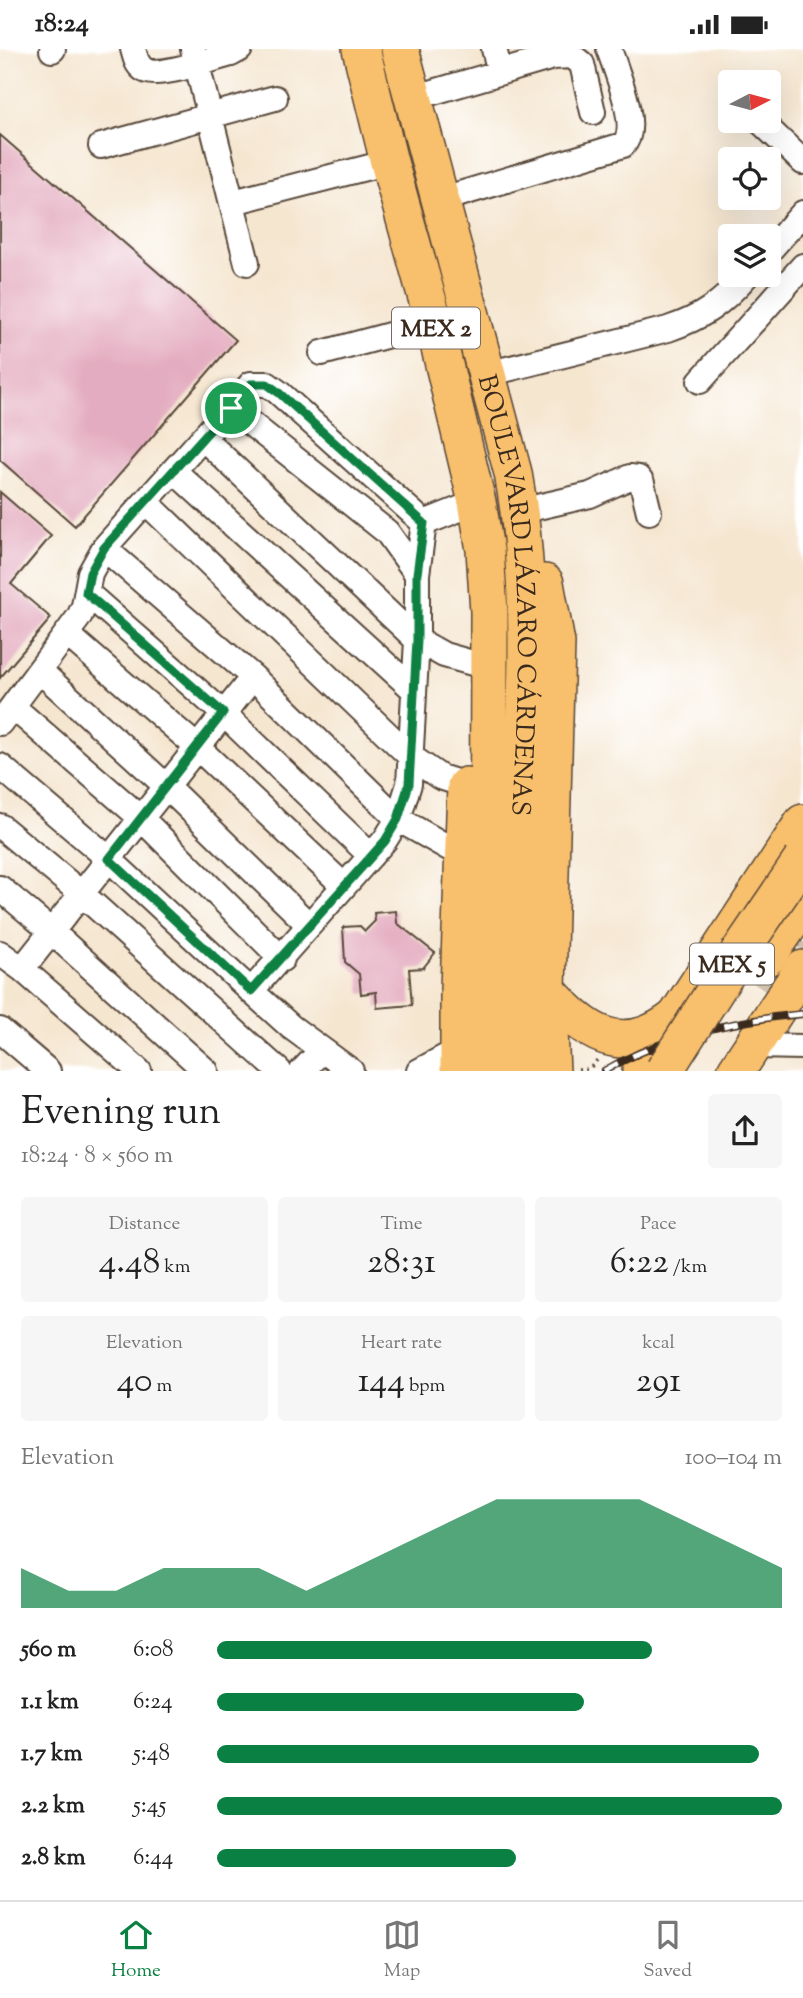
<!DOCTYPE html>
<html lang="en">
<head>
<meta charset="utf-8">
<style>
	:root { --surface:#fff; --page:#f6f6f6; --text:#222; --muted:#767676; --line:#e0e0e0; --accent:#0b8043 }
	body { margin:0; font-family:"Sorts Mill Goudy",serif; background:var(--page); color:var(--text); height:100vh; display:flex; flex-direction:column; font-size:26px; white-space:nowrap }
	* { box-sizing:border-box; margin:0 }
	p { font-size:23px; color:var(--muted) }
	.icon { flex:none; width:38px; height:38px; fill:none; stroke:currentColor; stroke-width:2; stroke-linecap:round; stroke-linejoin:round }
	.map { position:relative; height:1022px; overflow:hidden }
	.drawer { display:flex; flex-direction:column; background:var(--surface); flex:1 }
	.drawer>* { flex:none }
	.needle { width:46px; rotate:84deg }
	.fabs { position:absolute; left:718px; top:21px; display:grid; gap:14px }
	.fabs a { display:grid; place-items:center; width:63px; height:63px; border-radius:7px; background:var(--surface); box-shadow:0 7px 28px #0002; font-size:35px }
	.pin { position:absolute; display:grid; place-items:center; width:60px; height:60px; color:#fff; margin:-30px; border:4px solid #fff; border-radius:50%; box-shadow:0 2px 7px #0007 }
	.round { display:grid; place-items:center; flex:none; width:74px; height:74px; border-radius:7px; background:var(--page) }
	.summary { display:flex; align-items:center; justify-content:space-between; height:119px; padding:0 21px }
	h1 { font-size:38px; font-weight:600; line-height:52px }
	.stats { display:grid; grid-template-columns:repeat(3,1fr); gap:10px; height:119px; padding:7px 21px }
	.stats div { display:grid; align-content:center; border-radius:7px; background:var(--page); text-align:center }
	.stats b { font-size:35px; font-weight:600 }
	.stats small { font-size:19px; font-weight:400 }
	.stats p { font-size:19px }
	.chart { height:196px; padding:14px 21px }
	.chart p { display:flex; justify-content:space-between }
	.chart svg { width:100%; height:126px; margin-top:7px; fill:var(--accent); opacity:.7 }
	ul { padding:0 21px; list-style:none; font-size:23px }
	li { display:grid; grid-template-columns:112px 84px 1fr; align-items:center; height:52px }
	li i { height:18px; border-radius:9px; background:var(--accent) }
	.status { display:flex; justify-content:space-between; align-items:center; height:49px; padding:0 35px; background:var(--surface); direction:ltr }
	.status svg { height:19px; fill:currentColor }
	.menu { display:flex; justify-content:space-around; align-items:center; height:98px; border-top:2px solid var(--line); background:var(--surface); font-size:19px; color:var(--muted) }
	.menu a { display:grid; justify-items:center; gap:4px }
	.menu .current { color:var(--accent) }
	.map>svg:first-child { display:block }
</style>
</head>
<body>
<div class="status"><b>18:24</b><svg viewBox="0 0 49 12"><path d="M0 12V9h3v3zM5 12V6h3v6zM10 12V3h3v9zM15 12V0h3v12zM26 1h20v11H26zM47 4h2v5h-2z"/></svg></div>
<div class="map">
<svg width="803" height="1022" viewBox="0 0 803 1022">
	<rect width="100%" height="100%" fill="#fff"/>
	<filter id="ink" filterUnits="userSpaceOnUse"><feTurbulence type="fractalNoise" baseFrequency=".0143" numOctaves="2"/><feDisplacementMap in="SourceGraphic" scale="14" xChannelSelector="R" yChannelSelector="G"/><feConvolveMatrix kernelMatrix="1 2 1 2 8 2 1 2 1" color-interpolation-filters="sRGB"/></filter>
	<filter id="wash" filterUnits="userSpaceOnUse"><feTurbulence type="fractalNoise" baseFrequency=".00686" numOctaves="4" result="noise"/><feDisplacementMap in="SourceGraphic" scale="28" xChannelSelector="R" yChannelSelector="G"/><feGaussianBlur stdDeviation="1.57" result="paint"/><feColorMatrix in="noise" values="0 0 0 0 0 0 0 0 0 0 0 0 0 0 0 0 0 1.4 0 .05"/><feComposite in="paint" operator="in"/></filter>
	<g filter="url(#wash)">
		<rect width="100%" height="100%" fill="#f5e6d0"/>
		<g id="blocks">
			<!-- building -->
			<path fill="#e4acc0" d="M0,86L236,291L75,477L0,411Z
				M0,443L51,487L11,535L51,569L0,629Z
				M396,862L397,874L435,904L423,919L409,920L412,956L377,959L376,943L361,945L359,925L345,913L343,878L360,877L365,882L375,872L374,864Z"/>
		</g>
	</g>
	<g filter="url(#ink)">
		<use href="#blocks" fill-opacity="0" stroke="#574639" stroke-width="2"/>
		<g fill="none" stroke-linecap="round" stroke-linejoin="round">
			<!-- highway-tunnel -->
			<path stroke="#d0c0ac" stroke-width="37" stroke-dasharray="37 18" stroke-linecap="butt" d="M770,945L803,893"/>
			<defs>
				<path id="minor" d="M133,0C135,7 136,15 143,20C156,31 214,9 231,5L240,0
					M193,0L247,214
					M494,0L500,23
					M52,1L53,0
					M413,49L553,8L572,7L582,15L593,63
					M760,72L803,113
					M101,97L275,49
					M440,151L623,96C641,79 616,22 609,0
					M233,153L389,113
					M768,203L803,164
					M322,304L434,274
					M487,325L668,280C704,268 722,254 747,226
					M700,332L803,217
					M231,359L387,483L417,525L424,474
					M203,389L417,591L444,606L476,615
					M174,422L414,641
					M146,453L411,708L440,728L466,736
					M520,462L590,446L630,428L638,429L642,434L649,463
					M424,474L278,343L267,335H251L104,499L253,628L398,770L463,807
					M424,474L477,453
					M87,544L223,664L371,807
					M68,586L197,698L344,837
					M40,622L166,737L309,876
					M13,658L141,769L282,910
					M0,674L79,568L84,557L90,524L104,499
					M0,717L109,810L251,942
					M0,777L82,845L279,1022
					M0,839L52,883L206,1022
					M0,904L22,920L253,628
					M22,920L139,1022
					M0,981L48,1022
					M751,997L803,998
					M302,1022L322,1001
					M351,1022L291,978L251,942L385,791L398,770L409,735L417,591V525
					M419,1022L445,1008"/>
				<g id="highway">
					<path d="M361,0L389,113L434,274L477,453L485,501L489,563L488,1022"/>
					<path id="s1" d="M400,0L513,424C538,561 523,698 518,836C515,898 516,960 519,1022"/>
					<path d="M545,534L556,594L547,941L551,1022"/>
					<path d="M767,908L803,856"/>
					<path d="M547,941C585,984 622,1011 675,969"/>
					<path d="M459,1022V941L466,737"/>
					<path d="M641,1022L803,774"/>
					<path d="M736,1022L803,920"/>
				</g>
			</defs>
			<!-- minor casing -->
			<use href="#minor" stroke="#574639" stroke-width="28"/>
			<!-- highway casing -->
			<use href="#highway" stroke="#574639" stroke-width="40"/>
			<!-- path -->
			<path stroke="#574639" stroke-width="3.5" stroke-dasharray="2 5" stroke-linecap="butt" d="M578,1021L589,1020L597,1011"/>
			<!-- minor -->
			<use href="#minor" stroke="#fff" stroke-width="24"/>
			<!-- highway -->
			<use href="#highway" stroke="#f8bf6c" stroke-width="37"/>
			<defs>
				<path id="rail" d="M604,1022C664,987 734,971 803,965"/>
			</defs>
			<!-- rail casing -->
			<use href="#rail" stroke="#3b2a1e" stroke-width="8"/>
			<!-- rail -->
			<use href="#rail" stroke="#fff" stroke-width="5" stroke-dasharray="16" stroke-linecap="butt"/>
			<defs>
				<path id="highway-bridge" d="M664,1022L739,904L803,810"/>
			</defs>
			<!-- highway-bridge casing -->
			<use href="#highway-bridge" stroke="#574639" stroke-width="40" stroke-linecap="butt"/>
			<!-- highway-bridge -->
			<use href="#highway-bridge" stroke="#f8bf6c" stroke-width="37"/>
		</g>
	</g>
	<g fill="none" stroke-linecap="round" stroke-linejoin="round" filter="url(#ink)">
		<defs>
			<path id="route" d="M251,335H267L278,343L424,474L417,525V591L409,735L398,770L385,792L251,942L109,810L223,664L86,544L90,524L104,499Z"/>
		</defs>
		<!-- route casing -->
		<use href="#route" stroke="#fff" stroke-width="14"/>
		<!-- route -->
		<use href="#route" stroke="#0b8043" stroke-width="9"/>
	</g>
	<g text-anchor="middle" stroke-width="5" stroke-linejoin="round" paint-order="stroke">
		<!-- shield labels -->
		<g fill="#fff" stroke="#766a62" stroke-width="2">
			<rect x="392" y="258.5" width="88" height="41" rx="5"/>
			<rect x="690" y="894.5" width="84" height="41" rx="5"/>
		</g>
		<g font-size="24" font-weight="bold" fill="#3b2a1e">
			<text x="436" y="287">MEX 2</text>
			<text x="732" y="923">MEX 5</text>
		</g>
		<!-- street labels -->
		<g font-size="26" fill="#3b2a1e" stroke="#fff">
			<text dy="9" stroke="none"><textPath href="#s1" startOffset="560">BOULEVARD LÁZARO CÁRDENAS</textPath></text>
		</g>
	</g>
</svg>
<div class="fabs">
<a><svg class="needle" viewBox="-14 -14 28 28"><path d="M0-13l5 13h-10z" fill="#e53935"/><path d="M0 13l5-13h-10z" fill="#767676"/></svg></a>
<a><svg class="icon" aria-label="locate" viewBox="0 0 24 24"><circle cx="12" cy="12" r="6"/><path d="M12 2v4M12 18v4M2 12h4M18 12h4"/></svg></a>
<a><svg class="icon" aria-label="layers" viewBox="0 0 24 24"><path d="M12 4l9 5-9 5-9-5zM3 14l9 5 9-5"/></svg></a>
</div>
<div class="pin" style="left:231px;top:359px;background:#1e9e55"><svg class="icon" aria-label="arrive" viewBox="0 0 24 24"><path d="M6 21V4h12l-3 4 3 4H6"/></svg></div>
</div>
<section class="drawer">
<div class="summary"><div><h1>Evening run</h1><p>18:24 · 8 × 560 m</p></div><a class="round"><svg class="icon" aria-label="share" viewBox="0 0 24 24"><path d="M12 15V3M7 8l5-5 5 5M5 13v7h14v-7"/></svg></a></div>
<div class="stats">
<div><p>Distance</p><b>4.48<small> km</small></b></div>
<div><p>Time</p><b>28:31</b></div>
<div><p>Pace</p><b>6:22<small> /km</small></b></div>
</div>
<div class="stats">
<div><p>Elevation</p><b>40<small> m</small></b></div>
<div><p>Heart rate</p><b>144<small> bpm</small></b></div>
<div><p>kcal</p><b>291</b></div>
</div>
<div class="chart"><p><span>Elevation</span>100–104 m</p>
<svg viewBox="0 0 160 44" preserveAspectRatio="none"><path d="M0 44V30L10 38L20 38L30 30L40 30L50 30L60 38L70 30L80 22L90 14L100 6L110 6L120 6L130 6L140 14L150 22L160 30V44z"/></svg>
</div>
<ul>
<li><b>560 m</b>6:08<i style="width:77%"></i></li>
<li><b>1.1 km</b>6:24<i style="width:65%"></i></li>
<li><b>1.7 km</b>5:48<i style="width:96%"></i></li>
<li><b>2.2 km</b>5:45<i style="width:100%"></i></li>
<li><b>2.8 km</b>6:44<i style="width:53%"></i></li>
</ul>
</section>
<nav class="menu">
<a class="current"><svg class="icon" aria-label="home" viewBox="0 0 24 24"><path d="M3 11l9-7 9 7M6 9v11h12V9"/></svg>Home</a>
<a><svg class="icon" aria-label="map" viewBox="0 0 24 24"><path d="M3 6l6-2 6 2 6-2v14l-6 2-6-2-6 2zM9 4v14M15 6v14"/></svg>Map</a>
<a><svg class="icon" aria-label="saved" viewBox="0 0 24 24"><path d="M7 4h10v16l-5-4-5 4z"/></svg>Saved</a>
</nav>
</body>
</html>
